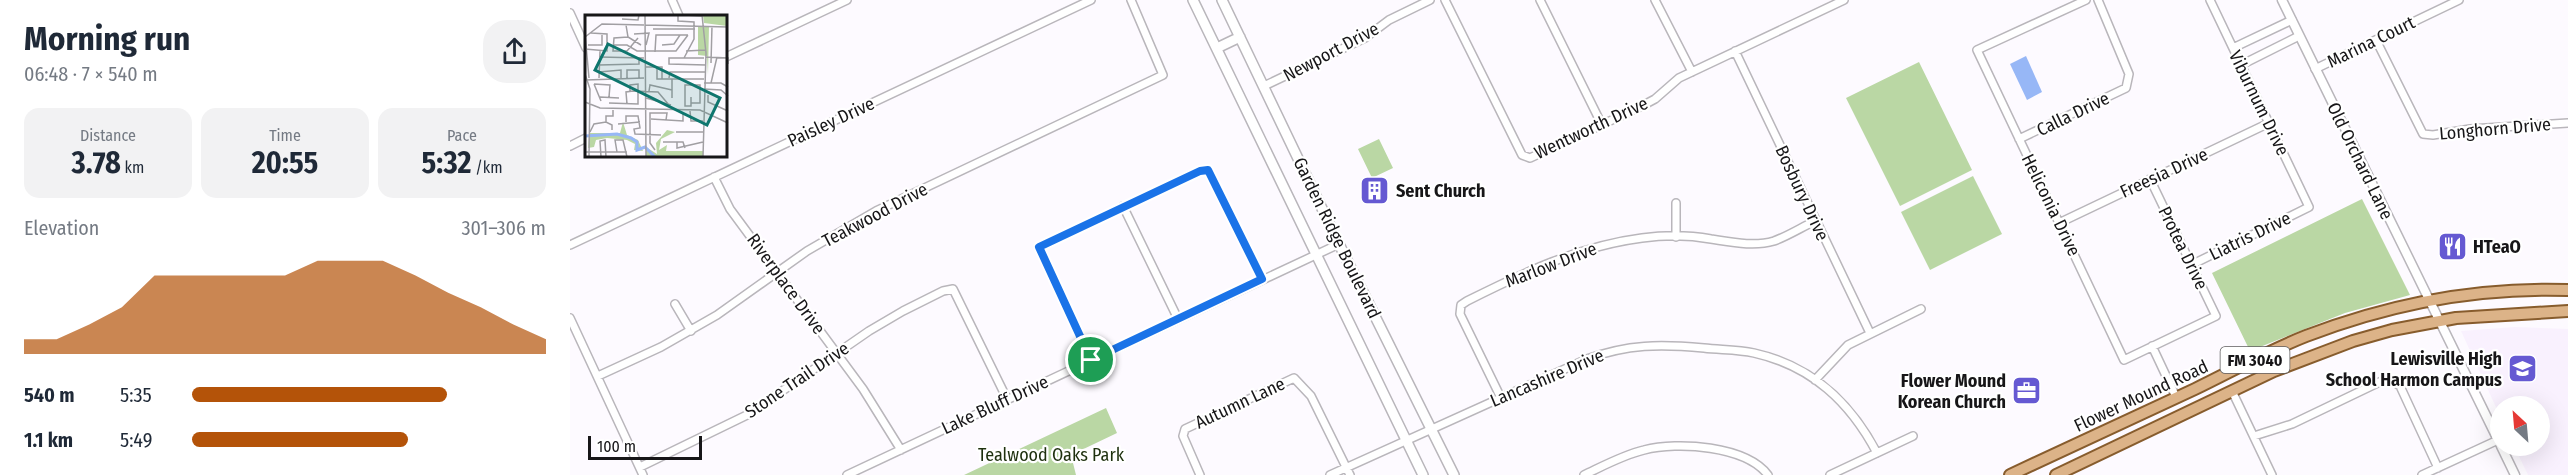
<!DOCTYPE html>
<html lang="en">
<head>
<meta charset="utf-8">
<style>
	:root { --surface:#fff; --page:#f2f2f3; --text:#1f2937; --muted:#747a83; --accent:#b45309 }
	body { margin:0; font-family:"Fira Sans Condensed",sans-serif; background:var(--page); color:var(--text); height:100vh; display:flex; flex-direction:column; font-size:22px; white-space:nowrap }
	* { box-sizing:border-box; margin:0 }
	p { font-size:20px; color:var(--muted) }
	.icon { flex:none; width:33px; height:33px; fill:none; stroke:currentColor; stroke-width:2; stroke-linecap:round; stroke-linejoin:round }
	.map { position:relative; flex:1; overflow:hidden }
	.panel { display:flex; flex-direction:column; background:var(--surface); width:570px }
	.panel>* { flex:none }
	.needle { width:39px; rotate:334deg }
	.fabs { position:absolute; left:1920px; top:396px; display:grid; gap:12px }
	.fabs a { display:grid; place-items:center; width:60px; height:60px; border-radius:50%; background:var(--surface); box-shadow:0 6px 24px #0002; font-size:30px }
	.scale { position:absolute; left:18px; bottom:15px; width:114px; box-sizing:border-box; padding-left:6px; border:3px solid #171618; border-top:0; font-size:16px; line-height:21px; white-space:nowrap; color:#171618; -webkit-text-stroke:4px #fff; paint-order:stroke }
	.pin { position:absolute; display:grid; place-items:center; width:51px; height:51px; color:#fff; margin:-26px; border:3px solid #fff; border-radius:50%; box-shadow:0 2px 6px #0007 }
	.round { display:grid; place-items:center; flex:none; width:63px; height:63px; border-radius:24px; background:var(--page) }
	.headline { display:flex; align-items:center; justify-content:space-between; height:102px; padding:0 24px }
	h1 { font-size:33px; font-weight:700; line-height:45px }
	.figures { display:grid; grid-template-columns:repeat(3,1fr); gap:9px; height:102px; padding:6px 24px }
	.figures div { display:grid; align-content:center; border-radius:15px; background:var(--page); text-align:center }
	.figures b { font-size:30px; font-weight:700 }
	.figures small { font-size:16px; font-weight:400 }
	.figures p { font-size:16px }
	.chart { height:168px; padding:12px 24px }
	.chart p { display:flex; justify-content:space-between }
	.chart svg { width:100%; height:108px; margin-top:6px; fill:var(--accent); opacity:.7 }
	ul { padding:0 24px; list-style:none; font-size:20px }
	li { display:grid; grid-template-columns:96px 72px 1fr; align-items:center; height:45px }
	li i { height:15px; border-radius:8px; background:var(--accent) }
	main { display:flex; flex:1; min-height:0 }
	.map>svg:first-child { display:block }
</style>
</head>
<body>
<main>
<section class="panel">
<div class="headline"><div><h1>Morning run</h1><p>06:48 · 7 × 540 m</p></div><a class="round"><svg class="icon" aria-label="share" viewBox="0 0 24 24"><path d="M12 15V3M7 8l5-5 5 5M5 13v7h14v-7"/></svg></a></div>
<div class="figures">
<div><p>Distance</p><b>3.78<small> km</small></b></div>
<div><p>Time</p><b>20:55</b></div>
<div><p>Pace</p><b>5:32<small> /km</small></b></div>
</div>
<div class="chart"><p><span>Elevation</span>301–306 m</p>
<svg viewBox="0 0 160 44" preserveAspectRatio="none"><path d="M0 44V38L10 38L20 32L30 25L40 12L50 12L60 12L70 12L80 12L90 6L100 6L110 6L120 12L130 19L140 25L150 32L160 38V44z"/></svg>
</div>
<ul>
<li><b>540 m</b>5:35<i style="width:72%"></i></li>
<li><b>1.1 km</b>5:49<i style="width:61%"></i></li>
</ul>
</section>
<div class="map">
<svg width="1998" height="475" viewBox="0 0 1998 475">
	<rect width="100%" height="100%" fill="#fdfaff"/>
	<!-- built -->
	<path fill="#f9f1fe" d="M1945,327L1998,329V475H1958L1944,446H1970V406H1930V416L1891,331Z"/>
	<!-- green -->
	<path fill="#bad7a4" d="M1349,62L1402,170L1330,206L1276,98Z
		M809,139L823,168L802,178L788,149Z
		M1403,176L1432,234L1360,270L1331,212Z
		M1792,199L1840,295L1775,313L1680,351L1642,273Z
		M536,408L547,433L501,455L506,475H394Z"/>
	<!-- water -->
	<path fill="#97b7f6" d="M1456,56L1472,92L1457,100L1440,64Z"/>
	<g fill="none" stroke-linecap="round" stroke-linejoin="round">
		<defs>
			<path id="minor" d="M102,0L109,16
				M875,0L952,155L960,158L1070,107L1085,99L1109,78L1274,0
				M970,0L1032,125
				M1085,0L1122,72
				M1516,0L1407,50L1554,360L1646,316L1580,179
				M0,13L16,48
				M1806,40L1853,134L1863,135L1900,129L1998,123
				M1663,48L1722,20
				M1165,51L1300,333
				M156,57L277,0
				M1671,65L1729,36
				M1745,69L1889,0
				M694,86L795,38L819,20L860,0
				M1449,139L1556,88L1559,74L1528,0
				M0,146L16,138
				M144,177L160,209L293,389L331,450
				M553,206L608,319
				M1489,223L1699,123
				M1106,237V203
				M0,245L521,0
				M1621,265L1739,207L1640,0
				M105,304L121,331
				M0,318L73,475
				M1582,346L1606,397
				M521,360L469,247L629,171L638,170L692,279
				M28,376L91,347L147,315L237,251L306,211L593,75L561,0
				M1245,380L1278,345L1351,309
				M1662,391L1702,475
				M931,398L890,314L891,305L897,301C953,273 1009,246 1072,238C1094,235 1119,235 1141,239C1161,242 1184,247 1204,241C1218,236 1232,227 1245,221
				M1684,436L1722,424L1818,378L1830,386L1868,468
				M70,467L179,414L299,331L333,311L373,291L383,289L437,399
				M277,475L769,244
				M630,475L613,436L615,429L724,378L741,396L780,475
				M760,475L1017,359C1058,344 1090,344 1134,348C1150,350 1167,349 1184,353C1242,366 1280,402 1307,453
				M1014,475C1033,466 1053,455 1074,450C1108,441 1176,446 1198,475
				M1260,475L1343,436
				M1852,475L1928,440"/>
			<path id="tertiary" d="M1712,0L1930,444
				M1931,446L1945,475"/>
			<path id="secondary" d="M623,0L853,475
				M652,0L769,244L884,475
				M647,48L670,37"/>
			<path id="primary" d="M1440,475C1502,446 1564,417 1625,389C1662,371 1698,351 1736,336C1819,304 1909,287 1998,290
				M1486,475L1704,371L1783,341L1822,330L1886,318L1998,311"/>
		</defs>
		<!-- minor casing -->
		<use href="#minor" stroke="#b9b6bb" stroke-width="10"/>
		<!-- tertiary casing -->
		<use href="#tertiary" stroke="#b9b6bb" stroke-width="11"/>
		<!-- secondary casing -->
		<use href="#secondary" stroke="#b9b6bb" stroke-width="12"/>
		<!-- primary casing -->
		<use href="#primary" stroke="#875c2d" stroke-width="14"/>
		<!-- minor -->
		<use href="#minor" stroke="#fff" stroke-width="7"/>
		<!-- tertiary -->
		<use href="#tertiary" stroke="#fff" stroke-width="8"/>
		<!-- secondary -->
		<use href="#secondary" stroke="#fff" stroke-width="9"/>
		<!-- primary -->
		<use href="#primary" stroke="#dcb388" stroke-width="10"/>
	</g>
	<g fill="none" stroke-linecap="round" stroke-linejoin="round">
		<defs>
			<path id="route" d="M638,170L692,279L521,360L469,247L630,171Z"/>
		</defs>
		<!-- route casing -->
		<use href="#route" stroke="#fff" stroke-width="12"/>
		<!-- route -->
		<use href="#route" stroke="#1a73e8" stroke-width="8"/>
	</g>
	<!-- icons -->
	<defs>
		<symbol id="building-square" viewBox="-11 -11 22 22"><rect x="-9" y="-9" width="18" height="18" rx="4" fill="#6559d2" stroke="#fff"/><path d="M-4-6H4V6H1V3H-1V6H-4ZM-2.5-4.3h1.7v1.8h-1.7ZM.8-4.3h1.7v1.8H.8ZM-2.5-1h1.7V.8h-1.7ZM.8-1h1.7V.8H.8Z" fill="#fff"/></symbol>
		<symbol id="restaurant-square" viewBox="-11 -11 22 22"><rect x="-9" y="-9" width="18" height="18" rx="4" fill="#6559d2" stroke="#fff"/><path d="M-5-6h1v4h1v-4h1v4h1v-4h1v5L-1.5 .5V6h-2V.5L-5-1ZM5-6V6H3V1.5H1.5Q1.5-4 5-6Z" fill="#fff"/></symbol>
		<symbol id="school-square" viewBox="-11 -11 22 22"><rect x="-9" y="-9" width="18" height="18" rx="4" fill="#6559d2" stroke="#fff"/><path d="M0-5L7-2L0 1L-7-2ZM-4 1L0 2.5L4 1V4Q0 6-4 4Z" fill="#fff"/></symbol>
		<symbol id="office-square" viewBox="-11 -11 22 22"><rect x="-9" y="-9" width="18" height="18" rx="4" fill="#6559d2" stroke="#fff"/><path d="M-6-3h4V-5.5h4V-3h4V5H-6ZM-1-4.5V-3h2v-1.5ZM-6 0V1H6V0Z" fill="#fff"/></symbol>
	</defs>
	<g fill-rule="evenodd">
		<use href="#building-square" x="788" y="174" width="33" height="33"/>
		<use href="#restaurant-square" x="1866" y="230" width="33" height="33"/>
		<use href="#school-square" x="1936" y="352" width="33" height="33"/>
		<use href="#office-square" x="1440" y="374" width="33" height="33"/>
	</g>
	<g text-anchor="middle" stroke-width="4.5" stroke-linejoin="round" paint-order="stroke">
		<!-- shield labels -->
		<rect fill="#fff" stroke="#5d5c5d" stroke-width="1.5" x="1650.5" y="347" width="69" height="26" rx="4.5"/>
		<g font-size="16" font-weight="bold" fill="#171618">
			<text x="1685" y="366">FM 3040</text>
		</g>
		<!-- street labels -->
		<g font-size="18" fill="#171618" stroke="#fff">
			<text transform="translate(1801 42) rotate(-26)" y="6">Marina Court</text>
			<text transform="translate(761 52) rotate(-28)" y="6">Newport Drive</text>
			<text transform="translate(1689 103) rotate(64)" y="6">Viburnum Drive</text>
			<text transform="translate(1503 114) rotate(-26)" y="6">Calla Drive</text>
			<text transform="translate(261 122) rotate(-25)" y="6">Paisley Drive</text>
			<text transform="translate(1021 128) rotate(-25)" y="6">Wentworth Drive</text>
			<text transform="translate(1925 129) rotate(-5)" y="6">Longhorn Drive</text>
			<text transform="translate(1790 161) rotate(64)" y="6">Old Orchard Lane</text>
			<text transform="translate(1594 173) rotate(-25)" y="6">Freesia Drive</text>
			<text transform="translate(1232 193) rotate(65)" y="6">Bosbury Drive</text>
			<text transform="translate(1481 205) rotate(64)" y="6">Heliconia Drive</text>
			<text transform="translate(305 215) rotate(-28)" y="6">Teakwood Drive</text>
			<text transform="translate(1680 236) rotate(-26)" y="6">Liatris Drive</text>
			<text transform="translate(767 238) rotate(64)" y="6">Garden Ridge Boulevard</text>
			<text transform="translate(1613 248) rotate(64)" y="6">Protea Drive</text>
			<text transform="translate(981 265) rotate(-21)" y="6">Marlow Drive</text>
			<text transform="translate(216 284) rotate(54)" y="6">Riverplace Drive</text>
			<text transform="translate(977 378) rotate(-23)" y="6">Lancashire Drive</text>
			<text transform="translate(227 380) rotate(-34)" y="6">Stone Trail Drive</text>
			<text transform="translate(1571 396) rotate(-25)" y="6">Flower Mound Road</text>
			<text transform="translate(670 403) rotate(-25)" y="6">Autumn Lane</text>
			<text transform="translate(425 405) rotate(-25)" y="6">Lake Bluff Drive</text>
		</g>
		<!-- poi labels -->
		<g font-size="18" font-weight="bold" fill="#171618" stroke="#fff" text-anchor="start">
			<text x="826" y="197">Sent Church</text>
			<text x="1903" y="253">HTeaO</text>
			<text x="1932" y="365" text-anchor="end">Lewisville High<tspan x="1932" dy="21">School Harmon Campus</tspan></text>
			<text x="1436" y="387" text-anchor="end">Flower Mound<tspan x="1436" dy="21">Korean Church</tspan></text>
		</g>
		<!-- park labels -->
		<g font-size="18" fill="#1e300e" stroke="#fff">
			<text x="481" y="461">Tealwood Oaks Park</text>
		</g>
	</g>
	<!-- overview -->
	<g transform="translate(15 15)">
		<rect width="142" height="142" fill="#fdfaff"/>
		<path d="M118,0H142V11L119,8ZM113,11H124L123,60L122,41L113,40ZM38,107L42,120L53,125L58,136L49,135L50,129L42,125L22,123L11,125L9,132L3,133L4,118H35ZM82,115L90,117L76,124L74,135L82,130L81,136H118V142H61V132L72,139L71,128Z" fill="#bad7a4"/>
		<path fill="none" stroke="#97b7f6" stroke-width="3" d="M0,121L32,119L46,123L52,127V135L60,132L70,142"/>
		<path fill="none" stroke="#a19fa3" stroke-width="1.5" d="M60,0L61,142M93,0V6L109,7V24L99,43M99,0L117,1M117,0L121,38L118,142M37,4L53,5L54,0M41,10L43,22L56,30M60,10L143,12M68,14H110M0,19L4,63M49,19L64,18L61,30M0,22L17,9L59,10M43,22L29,23L28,36H42L53,23M3,30H17V20M29,30H42L52,36H91L103,20M77,30L89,29L95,20M0,34L22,36V19L6,18M101,36L121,35M70,37L71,20H103M14,42L59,43M121,42L143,43V49M119,43H84V49L121,50M126,48L127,11M14,50L54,49V43M61,52H77V64M72,52V64H119M14,57L36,55V63M0,59L5,74L4,142M14,63L15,36M42,63V55H54V63M84,63L85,57H121M1,65L59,63M119,68H136L143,72M126,68L132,42M9,69L25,70L24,82M9,69L16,86M119,74L136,75L143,81M64,76L65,70L87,75M123,80V87L143,96M15,82L34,83M61,83L86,90M87,83V64M0,87L15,93L115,95L143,108M24,88L53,89V69L45,70V76M106,88H115V70H100V91H106V82M42,89L41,77L48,76L73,77L84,90M105,96L106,106H118M66,104L98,106V98M21,107V101H28V95M41,107V101H53L55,113L49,114L50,119L76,120M33,109L55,107M5,117L9,109L21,107L27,110V115M91,117H119M78,127H98L100,133M92,127V133L118,127M70,135L65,128V98H82L81,105M0,137H42M32,137L30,125H38L42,142M16,142L15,126L20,125L21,142"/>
		<path fill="#0f766e" fill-opacity="0.15" stroke="#0f766e" stroke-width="3" d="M23,29L135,83L122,110L10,55Z"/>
		<rect width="142" height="142" fill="none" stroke="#171618" stroke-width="3"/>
	</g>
</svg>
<div class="fabs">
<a><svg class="needle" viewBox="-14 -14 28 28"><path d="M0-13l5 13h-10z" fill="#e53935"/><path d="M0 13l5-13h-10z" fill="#747a83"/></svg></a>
</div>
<div class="scale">100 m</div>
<div class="pin" style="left:521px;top:360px;background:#1e9e55"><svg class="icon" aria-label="arrive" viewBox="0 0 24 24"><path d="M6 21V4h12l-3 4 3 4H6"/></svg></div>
</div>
</main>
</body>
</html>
